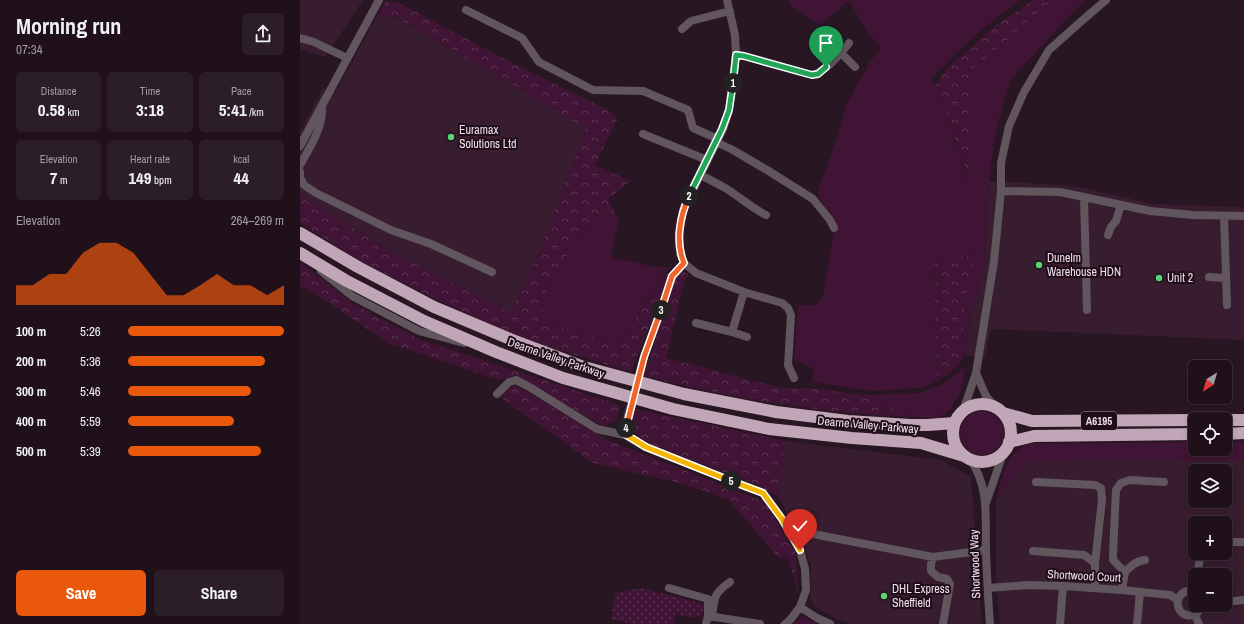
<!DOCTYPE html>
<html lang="en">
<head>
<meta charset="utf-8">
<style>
	:root { --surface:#1f101a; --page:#2c1e27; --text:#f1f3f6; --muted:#a19da2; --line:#3c3039; --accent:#ea580c }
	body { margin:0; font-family:"Archivo Narrow",sans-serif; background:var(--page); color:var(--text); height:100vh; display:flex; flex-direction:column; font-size:15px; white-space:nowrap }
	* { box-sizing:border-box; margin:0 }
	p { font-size:13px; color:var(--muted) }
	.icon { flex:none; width:22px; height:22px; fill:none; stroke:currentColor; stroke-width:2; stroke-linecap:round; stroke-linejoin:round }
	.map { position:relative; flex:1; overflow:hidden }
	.details { display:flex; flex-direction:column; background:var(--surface); width:300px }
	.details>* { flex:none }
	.needle { width:26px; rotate:217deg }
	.controls { position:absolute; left:888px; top:360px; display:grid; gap:8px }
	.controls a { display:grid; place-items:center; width:44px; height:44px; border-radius:6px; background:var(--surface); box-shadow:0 2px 6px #0003,0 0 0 1px var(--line); font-size:20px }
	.pin { position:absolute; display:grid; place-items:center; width:34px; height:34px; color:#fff; margin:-41px -17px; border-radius:50% 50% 50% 0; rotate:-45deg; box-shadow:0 0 4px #0007 }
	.pin .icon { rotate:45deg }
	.km { position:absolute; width:20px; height:20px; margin:-10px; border-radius:50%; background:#222; color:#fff; font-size:11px; line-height:20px; text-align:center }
	.round { display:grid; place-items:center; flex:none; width:42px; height:42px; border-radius:6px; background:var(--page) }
	.overview { display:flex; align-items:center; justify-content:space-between; height:68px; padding:0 16px }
	h1 { font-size:22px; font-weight:800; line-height:30px }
	.metrics { display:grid; grid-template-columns:repeat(3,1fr); gap:6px; height:68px; padding:4px 16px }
	.metrics div { display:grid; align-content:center; border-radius:6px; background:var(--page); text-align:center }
	.metrics b { font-size:17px; font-weight:800 }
	.metrics small { font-size:11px; font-weight:400 }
	.metrics p { font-size:11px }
	.chart { height:112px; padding:8px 16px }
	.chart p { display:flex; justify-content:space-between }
	.chart svg { width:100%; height:72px; margin-top:4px; fill:var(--accent); opacity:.7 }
	.button { display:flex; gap:8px; margin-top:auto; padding:8px 16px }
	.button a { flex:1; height:46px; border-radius:6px; background:var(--accent); color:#fff; font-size:16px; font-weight:800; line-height:46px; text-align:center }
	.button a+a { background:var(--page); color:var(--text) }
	ul { padding:0 16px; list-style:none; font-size:13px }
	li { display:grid; grid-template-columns:64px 48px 1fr; align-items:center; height:30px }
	li i { height:10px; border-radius:5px; background:var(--accent) }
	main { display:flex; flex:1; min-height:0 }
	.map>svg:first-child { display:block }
</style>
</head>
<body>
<main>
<section class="details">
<div class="overview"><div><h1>Morning run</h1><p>07:34</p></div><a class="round"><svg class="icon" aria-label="share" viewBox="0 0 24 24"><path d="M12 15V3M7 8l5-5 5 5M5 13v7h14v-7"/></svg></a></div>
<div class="metrics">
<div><p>Distance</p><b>0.58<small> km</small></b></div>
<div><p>Time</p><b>3:18</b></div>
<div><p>Pace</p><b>5:41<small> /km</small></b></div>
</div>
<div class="metrics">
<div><p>Elevation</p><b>7<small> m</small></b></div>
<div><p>Heart rate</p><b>149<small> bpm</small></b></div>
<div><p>kcal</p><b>44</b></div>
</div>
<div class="chart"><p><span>Elevation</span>264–269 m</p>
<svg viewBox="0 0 160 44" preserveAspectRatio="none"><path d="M0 44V32L10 32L20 25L30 25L40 12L50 6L60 6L70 12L80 25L90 38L100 38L110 32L120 25L130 32L140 32L150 38L160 32V44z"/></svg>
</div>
<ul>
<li><b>100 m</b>5:26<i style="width:100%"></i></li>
<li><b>200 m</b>5:36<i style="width:88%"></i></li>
<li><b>300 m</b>5:46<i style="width:79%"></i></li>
<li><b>400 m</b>5:59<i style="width:68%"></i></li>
<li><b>500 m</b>5:39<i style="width:85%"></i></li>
</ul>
<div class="button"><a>Save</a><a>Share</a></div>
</section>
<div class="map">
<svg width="944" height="624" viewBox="0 0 944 624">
	<defs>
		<pattern id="forest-crowns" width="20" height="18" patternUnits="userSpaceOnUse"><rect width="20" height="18" fill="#401434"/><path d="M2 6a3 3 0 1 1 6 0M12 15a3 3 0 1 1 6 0" fill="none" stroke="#5c3651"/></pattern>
		<pattern id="garden-dots" width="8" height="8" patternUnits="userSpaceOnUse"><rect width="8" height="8" fill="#401434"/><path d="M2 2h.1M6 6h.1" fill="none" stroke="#5c3651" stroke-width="1.8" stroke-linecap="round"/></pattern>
	</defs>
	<rect width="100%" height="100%" fill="#291623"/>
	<!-- built -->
	<path fill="#371d2f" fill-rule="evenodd" d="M0,0H63L25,57L0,49Z
		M77,16H93L287,128L239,253L210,312L92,252L0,195V132L23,88L35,93Z
		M689,182H717L781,187L852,204L944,207V340L691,329L685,359L664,354L669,323L685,264Z
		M485,441L641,460L671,477L682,624H554L543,622L516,608L510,599L511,566L505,546L479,498Z
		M870,460H944V624H700L696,575V499L715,474L732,461ZM895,471H925V501H895ZM895,523H925V553H895ZM895,575H925V605H895Z"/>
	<!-- grass -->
	<path fill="#401434" d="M488,0H720C688,24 657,50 630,80L639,88L668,181L669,71L720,29L753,0H787L775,10L710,80L696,130L689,182L685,264L669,323L664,354L661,362L664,314L668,288L676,255L634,260L637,381L621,388L570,391L512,382L514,369L494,360L498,305H516L523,297L535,223L517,193L538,136L546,105L570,62L581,48L569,34L549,1L520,25L492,7Z
		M296,213L319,220L311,257L355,267H370L318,345L241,321L247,285Z
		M665,367L662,389L650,410L637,419L614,417L562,395L620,393L641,385Z
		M660 433a22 22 0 1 1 44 0a22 22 0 1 1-44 0Z
		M895,442V449H925V442H944V460L732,461L715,474L696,499L705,467L716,451L728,444Z
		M503,616L516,624H493Z"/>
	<!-- forest -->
	<path fill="url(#forest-crowns)" d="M733,0H753L720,29L669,71V182L639,88L636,85L646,69L698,24Z
		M86,1L99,3L216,65L312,112L318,118L295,165L330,181L308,200L319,220L296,213L247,285L241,321L318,345L366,274L370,273L331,372L227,340L137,300L60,261L0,223V195L92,252L210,312L239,253L286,128L94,16H77Z
		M676,255L668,288L664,314L661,362L656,368L637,381L634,260Z
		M0,261L52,303L119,339L320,405L316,422L303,426L223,380L210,377L199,380L88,343L24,299L0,286Z
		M383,270L388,275L384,282L366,358L481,388H512L562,395L614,417C522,414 432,398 344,376L375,278Z
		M216,385L305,439L465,502L495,551L498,593L488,559L479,558L429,500L384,484L293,463L200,397L206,389Z
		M335,409L485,441L479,498L460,486L347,443L332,430Z"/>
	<!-- garden -->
	<path fill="url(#garden-dots)" d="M341,588L404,604L402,617H390L376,614L373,624H333L311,619L315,595L320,592Z"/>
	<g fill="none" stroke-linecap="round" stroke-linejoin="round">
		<!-- minor -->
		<path stroke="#61565d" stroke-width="8" d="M427,0L435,35L436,55L429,110L423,129L383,210L379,235L380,254L384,263L396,273L444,292L482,303L488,308L491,315L488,365L494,378
			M166,10L222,38L239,62L293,90L343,91L388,110L393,128L418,139
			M382,29L391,21L430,11
			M0,38L14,42L47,58
			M541,53L555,67
			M436,55L444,56L512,75C527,71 540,54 549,43
			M343,134L407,160
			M416,142L431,149L467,170L513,199L530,220L534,228
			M0,146L79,0
			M0,165C10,147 23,128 22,107
			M0,172V177L4,185L16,193L91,230L131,244L192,272
			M400,175C409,179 418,184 427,189C441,198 452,208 466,215
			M701,191L760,192L850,211L893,215L944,216
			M784,197L787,310
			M924,216L927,305
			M808,235L811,227L816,221L821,205
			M384,263L373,276L344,357L326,423L325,435L345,447L463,493L482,519L500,550L505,569L506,590L500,607L517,618L530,624
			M21,271L52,296L119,331L164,343
			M909,277L926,278
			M396,323L432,332L447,337
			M432,332L444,292
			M197,394L209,382L216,380L231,388L297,429L325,435
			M696,408L686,396L676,373L694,261L701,191V163L709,126L724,92L749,50L777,25L806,0
			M663,411L676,373
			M670,459C690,488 685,518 686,551C687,575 688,600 690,624
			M736,482L795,485L801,488L802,500L795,563V588
			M686,503L704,451
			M513,534L633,557L686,550
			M925,542H944
			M733,551L784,555L795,563
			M633,557L631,564V571L638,577L647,579L650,584L643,624
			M825,572C831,566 836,561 845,560
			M897,575L901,553
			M369,588L408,599V616
			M688,588L728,585L763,586L822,590L870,595L878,600
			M822,590L825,572L813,560V554L816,490L821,483L830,480L864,482
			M892,591L895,583
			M895,592C887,589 881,592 878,600C875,617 897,622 902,605
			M925,602L944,600
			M895,615L899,624
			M412,616C415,597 413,594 430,582
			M406,624L408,616L460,624
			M485,624L490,620L500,607
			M760,624L763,586
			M837,624L840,592"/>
		<!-- highway -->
		<path stroke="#c0a6b7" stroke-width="12" d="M0,233L58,267L134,307L210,339L284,367L384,394L476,412L548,421L610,425H628L654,423
			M0,253L45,280L124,321L196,352L263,378L373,409L469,429L552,438L621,443L664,456
			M653 433a29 29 0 1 1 58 0a29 29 0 1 1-58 0Z
			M703,413L732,421L895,420
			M925,420H944
			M925,434L944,433
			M709,442L734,436L895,434"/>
	</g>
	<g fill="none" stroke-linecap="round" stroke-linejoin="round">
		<defs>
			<path id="split-1" d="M433,83L436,55L444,56L512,75L518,74L526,67"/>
			<path id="split-2" d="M389,196L422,129L429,110L433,83"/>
			<path id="split-3" d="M361,310L372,276L384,263C375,242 380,216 389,196"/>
			<path id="split-4" d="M326,428L344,357L361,310"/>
			<path id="split-5" d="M326,428L325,434L346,447L431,481"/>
			<path id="split-6" d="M431,481L463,493L482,519L500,550"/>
		</defs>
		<!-- split-1 casing -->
		<use href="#split-1" stroke="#fff" stroke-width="8"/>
		<!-- split-2 casing -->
		<use href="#split-2" stroke="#fff" stroke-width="8"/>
		<!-- split-3 casing -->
		<use href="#split-3" stroke="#fff" stroke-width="8"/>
		<!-- split-4 casing -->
		<use href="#split-4" stroke="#fff" stroke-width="8"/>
		<!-- split-5 casing -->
		<use href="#split-5" stroke="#fff" stroke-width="8"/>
		<!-- split-6 casing -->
		<use href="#split-6" stroke="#fff" stroke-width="8"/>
		<!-- split-1 -->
		<use href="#split-1" stroke="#22a559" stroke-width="5"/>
		<!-- split-2 -->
		<use href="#split-2" stroke="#22a559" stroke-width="5"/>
		<!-- split-3 -->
		<use href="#split-3" stroke="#f0652b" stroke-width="5"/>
		<!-- split-4 -->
		<use href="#split-4" stroke="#f0652b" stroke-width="5"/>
		<!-- split-5 -->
		<use href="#split-5" stroke="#f5b400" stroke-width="5"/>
		<!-- split-6 -->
		<use href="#split-6" stroke="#f5b400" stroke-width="5"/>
	</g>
	<!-- markers -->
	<g fill="#56d671" stroke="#200d1a" stroke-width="1.5">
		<circle cx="151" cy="137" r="4"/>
		<circle cx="739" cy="265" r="4"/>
		<circle cx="859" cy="278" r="4"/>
		<circle cx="584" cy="596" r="4"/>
	</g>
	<g text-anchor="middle" stroke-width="4" stroke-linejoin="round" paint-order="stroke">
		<!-- shield labels -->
		<rect fill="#200d1a" stroke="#b0a1aa" stroke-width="1" x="781" y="412" width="36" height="18" rx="3"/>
		<g font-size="11" font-weight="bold" fill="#eee0e8">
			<text x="799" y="425">A6195</text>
		</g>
		<!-- poi labels -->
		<g font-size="12" fill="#eee0e8" stroke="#200d1a" text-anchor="start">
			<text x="159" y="134">Euramax<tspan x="159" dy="14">Solutions Ltd</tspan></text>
			<text x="747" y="262">Dunelm<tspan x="747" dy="14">Warehouse HDN</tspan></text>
			<text x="867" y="282">Unit 2</text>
			<text x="592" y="593">DHL Express<tspan x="592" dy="14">Sheffield</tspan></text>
		</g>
		<!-- street labels -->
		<g font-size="12" fill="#eee0e8" stroke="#200d1a">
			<text transform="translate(256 358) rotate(19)" y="4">Dearne Valley Parkway</text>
			<text transform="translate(568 425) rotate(5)" y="4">Dearne Valley Parkway</text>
			<text transform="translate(675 564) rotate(-92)" y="4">Shortwood Way</text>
			<text transform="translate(784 576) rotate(3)" y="4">Shortwood Court</text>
		</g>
	</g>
</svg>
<div class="controls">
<a><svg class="needle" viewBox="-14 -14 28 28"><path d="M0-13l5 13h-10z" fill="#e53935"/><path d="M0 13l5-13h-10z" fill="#a19da2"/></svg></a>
<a><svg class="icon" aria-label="locate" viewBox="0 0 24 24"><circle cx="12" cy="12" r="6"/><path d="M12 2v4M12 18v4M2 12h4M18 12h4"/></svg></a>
<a><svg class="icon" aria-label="layers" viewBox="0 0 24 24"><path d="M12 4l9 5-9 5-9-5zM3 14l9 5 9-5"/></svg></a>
<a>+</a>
<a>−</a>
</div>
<div class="pin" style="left:526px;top:67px;background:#1e9e55"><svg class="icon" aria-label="arrive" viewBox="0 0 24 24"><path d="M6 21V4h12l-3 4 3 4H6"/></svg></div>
<div class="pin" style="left:500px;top:550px;background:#d93025"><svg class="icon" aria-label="check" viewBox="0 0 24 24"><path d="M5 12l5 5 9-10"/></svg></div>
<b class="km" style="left:433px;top:83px">1</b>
<b class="km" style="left:389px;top:196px">2</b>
<b class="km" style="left:361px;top:310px">3</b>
<b class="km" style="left:326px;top:428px">4</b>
<b class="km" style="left:431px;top:481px">5</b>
</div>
</main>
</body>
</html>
